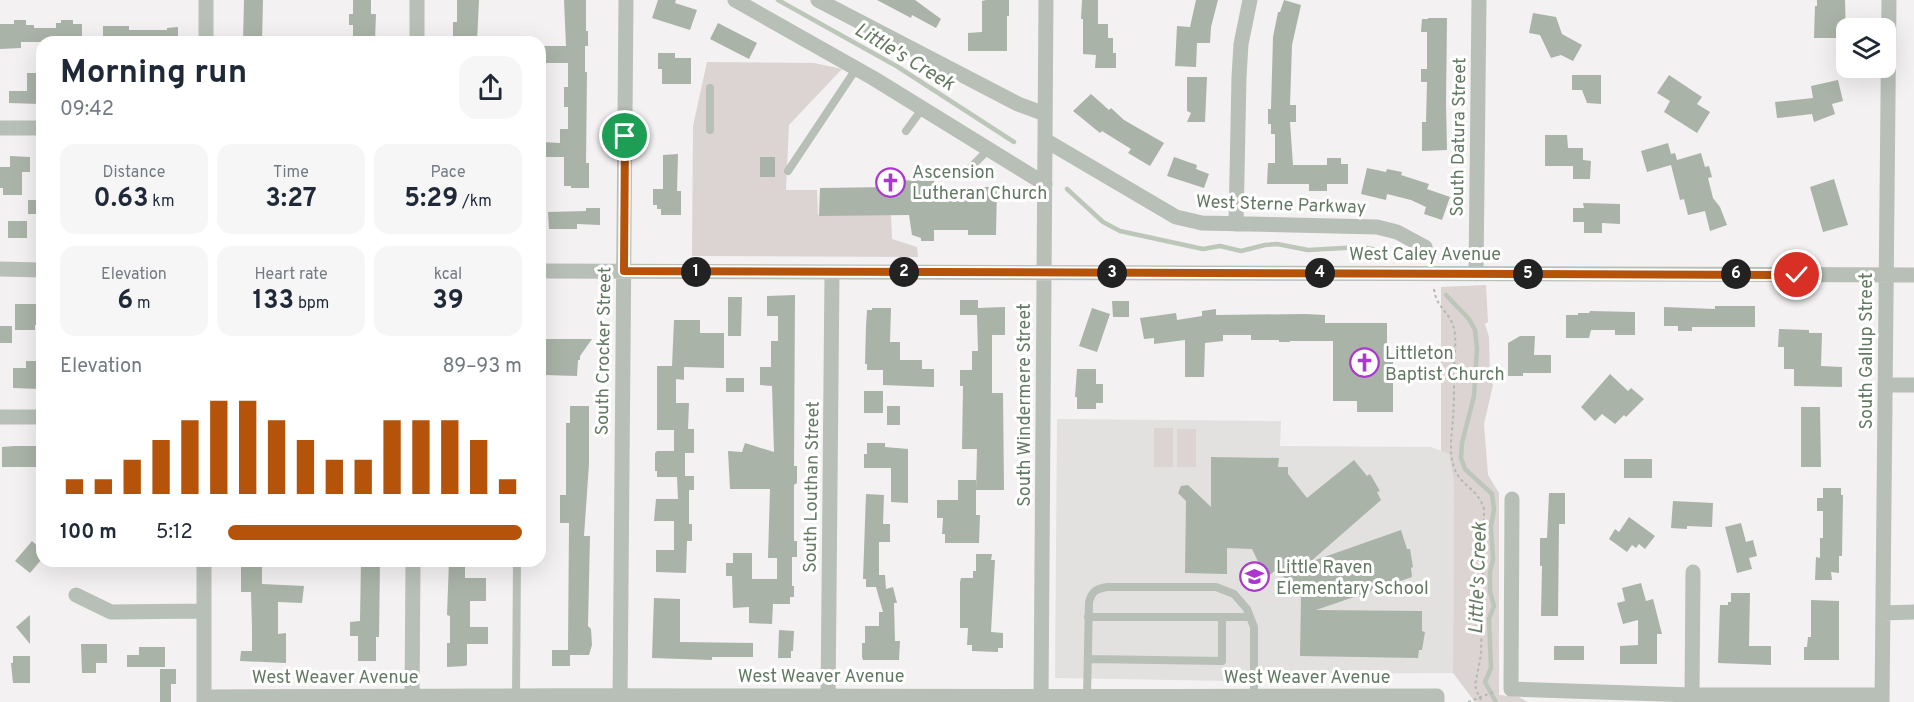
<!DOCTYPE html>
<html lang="en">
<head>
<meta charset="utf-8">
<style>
	:root { --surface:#fff; --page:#f6f6f7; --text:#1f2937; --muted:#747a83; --accent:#b45309 }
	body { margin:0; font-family:Overpass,sans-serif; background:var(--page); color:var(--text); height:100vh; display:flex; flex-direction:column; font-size:22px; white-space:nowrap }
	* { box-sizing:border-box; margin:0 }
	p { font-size:20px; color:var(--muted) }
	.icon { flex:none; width:33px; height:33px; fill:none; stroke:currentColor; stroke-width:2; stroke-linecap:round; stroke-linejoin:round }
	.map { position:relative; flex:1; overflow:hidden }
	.details { position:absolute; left:36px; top:36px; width:510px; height:531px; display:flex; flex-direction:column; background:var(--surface); border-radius:18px; box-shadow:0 6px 24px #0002 }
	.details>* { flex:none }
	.tools { position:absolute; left:1836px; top:18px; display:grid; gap:12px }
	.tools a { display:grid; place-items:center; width:60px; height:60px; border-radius:12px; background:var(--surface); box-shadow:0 6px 24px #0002; font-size:30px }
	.pin { position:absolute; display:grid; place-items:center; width:51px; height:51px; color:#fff; margin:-26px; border:3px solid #fff; border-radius:50%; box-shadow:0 2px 6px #0007 }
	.km { position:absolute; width:30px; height:30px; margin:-15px; border-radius:50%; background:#222; color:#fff; font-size:16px; line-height:30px; text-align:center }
	.round { display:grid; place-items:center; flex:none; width:63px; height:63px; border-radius:18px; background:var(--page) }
	.overview { display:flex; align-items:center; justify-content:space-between; height:102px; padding:0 24px }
	h1 { font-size:33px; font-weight:700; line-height:45px }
	.metrics { display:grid; grid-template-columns:repeat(3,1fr); gap:9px; height:102px; padding:6px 24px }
	.metrics div { display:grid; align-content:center; border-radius:15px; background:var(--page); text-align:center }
	.metrics b { font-size:26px; font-weight:700 }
	.metrics small { font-size:16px; font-weight:400 }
	.metrics p { font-size:16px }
	.chart { height:168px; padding:12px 24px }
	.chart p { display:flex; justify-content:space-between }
	.chart svg { width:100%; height:108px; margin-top:6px; stroke:var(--accent); stroke-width:6 }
	ul { padding:0 24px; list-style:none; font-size:20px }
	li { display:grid; grid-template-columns:96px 72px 1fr; align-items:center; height:45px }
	li i { height:15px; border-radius:8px; background:var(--accent) }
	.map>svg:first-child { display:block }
</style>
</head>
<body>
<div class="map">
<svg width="1914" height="702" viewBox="0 0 1914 702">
	<rect width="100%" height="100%" fill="#f4f1f2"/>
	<!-- built -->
	<path fill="#e2e1e0" d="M1057,419L1281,421L1280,446L1431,447L1449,454L1454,482L1453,673L1275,674L1230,681L1055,678Z"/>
	<!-- green -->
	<path fill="#dbd4d3" d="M707,62L814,63L842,69L789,125L786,190H817L818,215H891L892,239L917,247L918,257L692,256L693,126Z
		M1486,285L1488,322L1485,324L1489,337L1490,377L1493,385L1484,424L1488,475L1499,493V695L1519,697L1528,702H1536H1475L1453,673L1454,482L1449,454L1441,451V287Z
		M1154,428H1173V467H1154Z
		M1177,429H1196V467H1177Z"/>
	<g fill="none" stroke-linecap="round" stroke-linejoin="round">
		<!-- stream -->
		<path stroke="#bcc7ba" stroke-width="4.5" d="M778,0L898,67L1014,142
			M1067,189L1103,222L1120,231L1203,249L1220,246L1241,251L1265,245L1277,244L1308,250L1361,247L1383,251
			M1446,295L1469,319L1475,330L1477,348L1474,396L1462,443L1461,458L1465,469L1492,494L1494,509L1491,526L1493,559L1490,572V591L1494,606L1489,619L1491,668L1485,682L1496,702"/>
	</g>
	<!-- building -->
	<path fill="#a9b3a7" d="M244,0H263L262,42H243Z
		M353,0H371V14H376L375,39H373V42H353V25H349V14H353Z
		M457,0H479L477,42H453V22H457Z
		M564,0H586V31H588V46H585V72H587L586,163H589V188H571V186H564V157H542V142L560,143V129H568V107H564V87H568V63H542V46H566Z
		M658,0H676L675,3L697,10L690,30L652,18Z
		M877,0H915L941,19L936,28L912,15L911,18Z
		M986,0H1009V16H1007V51H968V33L982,32V1Z
		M1082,0H1098V24H1108V38H1113V53H1116V68H1095L1096,55L1083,54V19H1081Z
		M1196,0H1218L1211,27L1210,43H1197L1196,67L1175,66L1177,26L1190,27Z
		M1284,0L1301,5L1292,45L1290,105H1296V122H1290L1293,165H1327V158H1341V164H1348V184H1327V191H1309V184H1267L1268,163H1275V134H1271V124H1268V109H1271L1273,37L1278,12H1280Z
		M1817,0H1845L1846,38H1814L1815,6H1817Z
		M1533,13L1556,17L1562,34L1582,45L1573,61L1561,55L1551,58L1540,35L1529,33Z
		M1428,18H1447L1446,104L1447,150L1422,151V122H1426L1427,82H1421V69H1427V32H1421L1422,19H1428Z
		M14,20H26V25H34V28H56V23H61V20H73V24H82V42H21V48L0,49V24H14Z
		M718,23L757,43L749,59L710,39Z
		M103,26H129V30H167V28L178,27V42H103Z
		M658,53H675V58H691V84H662V69H658Z
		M27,73H41L40,104L9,103V91H27Z
		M1572,75H1601V104L1587,103L1582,90H1572Z
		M1669,75L1702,97L1697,104L1710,112L1697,133L1664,112L1670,101L1657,93Z
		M1187,77H1207L1205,122H1187L1191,113L1187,111Z
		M1838,80L1843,101L1832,104L1835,114L1814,122L1812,114L1777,118L1775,102L1813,98L1811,86Z
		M1091,94L1109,110L1111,108L1124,120L1164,143L1150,166L1128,153L1131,149L1102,131L1100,133L1073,111Z
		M1545,135H1567L1568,148H1583V160L1591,161L1590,179H1573V166H1545Z
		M1668,143L1671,154L1675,153L1677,160L1701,153L1705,167L1709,166L1712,177L1708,178L1713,198L1720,207L1727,225L1710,231L1705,211L1688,215L1684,199L1680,200L1671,165L1647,172L1641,151Z
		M678,154L677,191H681V215H661V209H657V205H653V189H663V155Z
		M10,156L30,157V172H22V195H3V188H0V167H10Z
		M760,157H775V177H760Z
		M1174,157L1197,165L1196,169L1209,174L1204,188L1167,176Z
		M1367,168L1386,172L1387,169L1402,172L1401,175L1429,184L1427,189L1450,197L1442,220L1424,214L1426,207L1411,200L1387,194L1386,200L1361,194Z
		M1834,179L1848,225L1823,232L1810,187Z
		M891,180L934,181V191L970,190L971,187H997L996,235H968V230H934V241H921V238L912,235L909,215L819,216L820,188L891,187Z
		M28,200H42V214H28Z
		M1583,203L1620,204V224L1602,223V233H1584V222H1573V208H1584Z
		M586,208H600V225L577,224V229H549L548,212L586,211Z
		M8,221H27V238H8Z
		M795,295L794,466H797V483L794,485V541H797V557H792V586H794V597H790V604H773L772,624L749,623V607L733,608L732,576H726V563H733V553H752V579H777V558H768L770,489H730L728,451L742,452L745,443L774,452L772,386L760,385V367H771V341H778V316H767V296Z
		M728,297H742L741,336H728Z
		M960,300H978V308L1005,307V335H992V393H1003L1004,490H976L977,449H962L963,386H960V370H972V351H978L977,315H960Z
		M1112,301H1129V317H1113Z
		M15,304H41L42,325H35V330H15Z
		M1715,306H1755V327H1692V331H1678V326H1664V307L1715,309Z
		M872,308H891L890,342H900V360H922V369H934V387L883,385V370H867V364H865L866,326L867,310H872Z
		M1092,308L1110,314L1097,352L1079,346Z
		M1216,309V315L1305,314L1325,315V323H1387V347H1391V361H1393V412H1357V401H1333V341H1290V342H1279V340H1251V335H1223V341L1205,343L1204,377H1185V340L1154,344V338L1144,339L1140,318L1176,313L1177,320L1202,316V311Z
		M1590,311L1635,312V335H1615V330H1591L1589,338H1566V315H1578V313H1589Z
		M674,320H700V333H724V368L684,367V380L676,379V403H689L688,429H694V453H685V476H694V490H689V524H692V541H687L686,573L656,572V550H674V521H654L656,499H678L677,477H657V471H655V453L657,451H674V430H657V366H672Z
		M0,326H12V343H0Z
		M1779,329L1809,330V333H1822L1821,366L1842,367V387L1794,386V369H1784V347H1778Z
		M1520,336H1535L1534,355H1551V373H1523V376H1508V343Z
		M540,339H592L580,356V360H578L577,376L544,375V357H540Z
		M26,361H41V389L13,388V368H26Z
		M1077,369H1096V384H1103V403H1096V409H1077V397H1075Z
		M1610,374L1628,391L1631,388L1644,399L1626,417L1624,415L1615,424L1602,414L1595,421L1581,407Z
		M726,378H744V392H726Z
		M864,391H883V413H864Z
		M570,406H589V464L584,536H590L588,626L591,629L592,645L589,655H570V666H552V650H568L569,523H560V495H566V423H570Z
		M887,406H900V425H887Z
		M1801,407H1820L1821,467H1801Z
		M867,443H885V447L908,449V503L891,502V468H864V454H867Z
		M15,446H39V467H2V447Z
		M1211,457L1279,458L1278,467H1288V474L1307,498L1354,460L1367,476L1370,474L1380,491L1377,492L1381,500L1310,562L1401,530L1407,549H1410L1413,567L1411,568L1412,577L1316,610L1422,611V631L1425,632L1422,650H1419L1418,658L1300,656L1301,597L1277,569L1266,578L1252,549L1227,548V574L1185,573L1186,501L1178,493L1181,486L1188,485L1211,507Z
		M1624,459H1652V478H1624Z
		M958,480H976V515H980L979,543H945V534H942L943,518H937V500H958Z
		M1823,488H1841V495H1843L1842,556H1839V573L1831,572L1832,580H1815L1816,557L1820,558V538H1823V511H1817V498H1823Z
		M1549,493H1565V524H1559L1558,616H1541L1542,566H1540V538H1547Z
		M866,494L884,495L883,524H890V542H879V575H885L886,589L893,587L897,603H894L895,641H900L899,660H863L862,657V643H865V626H879V612H883L876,587H866V579H863Z
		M1673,501L1713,503L1712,527L1687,526V529L1671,528Z
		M1629,517L1655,536L1645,549L1639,544L1636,548L1632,545L1627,552L1609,539L1615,529L1619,532Z
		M1741,523L1746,542L1753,540L1757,556L1749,558L1752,569L1737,573L1725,527Z
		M32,541L42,550V559L30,573L15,561Z
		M976,554H992L991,560H995L991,632L1003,633V648H998V652L972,651V645H967L968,628H960V582L961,578H973V571H976Z
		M361,561H380L379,637H376V661H358V636H350V622L360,621Z
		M449,561H465V578H486V601H470V627H488V644H467V665L465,666L447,667V643H450V616L447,615Z
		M241,563H262V584L304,586L302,603L278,602V634L286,633V663L240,661L241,651H252V628L251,592H241Z
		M1641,583L1646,601L1653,599L1662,634H1657V664H1620V646L1638,645V620L1623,624L1617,603L1625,601L1622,588Z
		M1731,593H1750L1749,646H1771V665L1718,663L1720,605H1728V602H1731Z
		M654,598L680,599V642L753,643V657H712V660L652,658Z
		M1811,600L1839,601V660H1804V647H1807L1808,637H1811Z
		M30,615V644L16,627Z
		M779,630L794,631L793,651H791V658H778Z
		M81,644H107V663H96V673H82Z
		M1554,646H1584V660H1554Z
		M139,647H165V667H127V655H139Z
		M13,656H30V683H13L11,663H13Z
		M160,669H176V684H171V702H160Z"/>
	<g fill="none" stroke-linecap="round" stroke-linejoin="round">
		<!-- path -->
		<path stroke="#b2b8b2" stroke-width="2" stroke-dasharray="3 3" stroke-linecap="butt" d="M1434,289C1437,311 1452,311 1455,334C1456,348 1454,362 1454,376C1454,390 1454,404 1453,418C1452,433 1449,449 1453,464C1459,487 1477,486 1484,509L1481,655L1475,685L1479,697L1483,702
			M1468,702L1496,691"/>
		<!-- lane -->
		<path stroke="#b7bfb7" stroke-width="8" d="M710,130V88
			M906,131L922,109
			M931,170H968L989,149
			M788,171L856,69
			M1088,617H1250
			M1088,659L1222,661V617
			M516,697L517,561
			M1087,697L1089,602C1092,591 1096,589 1107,587H1216L1234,594L1247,609L1254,627V697"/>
		<!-- street -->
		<path stroke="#b7bfb7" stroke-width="15" d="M735,0L873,78L1045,184
			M818,0L1018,104L1045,114
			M206,42V0
			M417,42V0
			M0,128H42
			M1045,140L1176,217L1202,223L1377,227L1397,232L1425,247
			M1236,224L1239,77L1241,44L1250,0
			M0,269L42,270
			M540,271L1914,275
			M1476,274L1479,0
			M1885,385H1914
			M0,417H42
			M1512,499L1511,689L1692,695H1882
			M204,561V702
			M76,595L111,612L204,611
			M1883,613L1914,612
			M1692,695L1693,572
			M204,697C615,694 1026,698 1437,696V702
			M412,702L413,561
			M620,702L626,0
			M828,702L832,272
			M1041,702L1046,0
			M1882,702L1889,0"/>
	</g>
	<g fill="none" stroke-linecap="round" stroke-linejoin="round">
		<defs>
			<path id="route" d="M625,136L624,271L1797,275"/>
		</defs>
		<!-- route casing -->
		<use href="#route" stroke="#fff" stroke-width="12"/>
		<!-- route -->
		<use href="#route" stroke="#b45309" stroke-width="8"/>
	</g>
	<!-- icons -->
	<defs>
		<symbol id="church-ring" viewBox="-11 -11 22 22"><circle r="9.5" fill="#fff" stroke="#ac37ce" stroke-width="1.5"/><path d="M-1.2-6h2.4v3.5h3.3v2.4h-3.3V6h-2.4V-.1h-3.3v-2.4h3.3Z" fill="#ac37ce"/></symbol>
		<symbol id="school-ring" viewBox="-11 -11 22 22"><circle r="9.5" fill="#fff" stroke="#ac37ce" stroke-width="1.5"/><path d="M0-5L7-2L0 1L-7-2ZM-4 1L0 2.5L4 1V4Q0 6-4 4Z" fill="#ac37ce"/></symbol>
	</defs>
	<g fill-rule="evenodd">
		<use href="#church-ring" x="874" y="166" width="33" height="33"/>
		<use href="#church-ring" x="1348" y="346" width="33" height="33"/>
		<use href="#school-ring" x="1238" y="560" width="33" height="33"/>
	</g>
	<g text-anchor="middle" stroke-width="6" stroke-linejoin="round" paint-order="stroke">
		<!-- street labels -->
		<g font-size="18" fill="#637963" stroke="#fff">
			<text transform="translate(1458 137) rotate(-89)" y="6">South Datura Street</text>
			<text transform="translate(1281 204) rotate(2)" y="6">West Sterne Parkway</text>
			<text x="1425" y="260">West Caley Avenue</text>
			<text transform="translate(603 351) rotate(-89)" y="6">South Crocker Street</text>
			<text transform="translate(1866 351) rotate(-90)" y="6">South Gallup Street</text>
			<text transform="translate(1024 405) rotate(-90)" y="6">South Windermere Street</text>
			<text transform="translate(811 487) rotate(-89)" y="6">South Louthan Street</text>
			<text x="821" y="682">West Weaver Avenue</text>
			<text x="335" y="683">West Weaver Avenue</text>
			<text x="1307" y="683">West Weaver Avenue</text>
		</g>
		<!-- poi labels -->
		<g font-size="18" fill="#637963" stroke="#fff" text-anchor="start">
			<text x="912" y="178">Ascension<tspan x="912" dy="21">Lutheran Church</tspan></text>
			<text x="1385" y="359">Littleton<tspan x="1385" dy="21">Baptist Church</tspan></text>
			<text x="1276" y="573">Little Raven<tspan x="1276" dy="21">Elementary School</tspan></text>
		</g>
		<!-- water labels -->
		<g font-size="20" font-style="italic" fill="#677b63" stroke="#fff">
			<text transform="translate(905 56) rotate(31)" y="7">Little's Creek</text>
			<text transform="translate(1477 578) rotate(-88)" y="7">Little's Creek</text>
		</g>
	</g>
</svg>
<div class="tools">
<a><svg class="icon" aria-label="layers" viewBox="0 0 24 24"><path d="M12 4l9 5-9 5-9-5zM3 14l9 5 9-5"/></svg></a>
</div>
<div class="pin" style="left:625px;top:136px;background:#1e9e55"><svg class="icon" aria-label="arrive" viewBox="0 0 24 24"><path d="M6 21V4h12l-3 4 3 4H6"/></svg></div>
<div class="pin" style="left:1797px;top:275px;background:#d93025"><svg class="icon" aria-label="check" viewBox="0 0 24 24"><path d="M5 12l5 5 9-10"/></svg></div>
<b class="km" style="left:696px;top:272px">1</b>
<b class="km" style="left:904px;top:272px">2</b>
<b class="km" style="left:1112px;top:273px">3</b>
<b class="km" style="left:1320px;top:273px">4</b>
<b class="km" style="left:1528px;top:274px">5</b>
<b class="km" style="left:1736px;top:274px">6</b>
<section class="details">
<div class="overview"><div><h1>Morning run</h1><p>09:42</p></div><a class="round"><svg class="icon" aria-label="share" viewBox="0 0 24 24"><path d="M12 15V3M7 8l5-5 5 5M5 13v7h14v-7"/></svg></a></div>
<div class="metrics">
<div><p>Distance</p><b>0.63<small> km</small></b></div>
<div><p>Time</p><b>3:27</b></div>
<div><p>Pace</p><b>5:29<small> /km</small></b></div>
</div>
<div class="metrics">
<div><p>Elevation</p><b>6<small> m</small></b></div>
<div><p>Heart rate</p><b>133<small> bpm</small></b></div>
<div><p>kcal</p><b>39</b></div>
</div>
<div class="chart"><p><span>Elevation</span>89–93 m</p>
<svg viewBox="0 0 160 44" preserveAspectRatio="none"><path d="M5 44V38M15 44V38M25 44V30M35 44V22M45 44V14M55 44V6M65 44V6M75 44V14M85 44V22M95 44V30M105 44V30M115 44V14M125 44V14M135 44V14M145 44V22M155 44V38"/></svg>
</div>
<ul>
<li><b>100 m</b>5:12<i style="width:100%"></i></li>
</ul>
</section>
</div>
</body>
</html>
